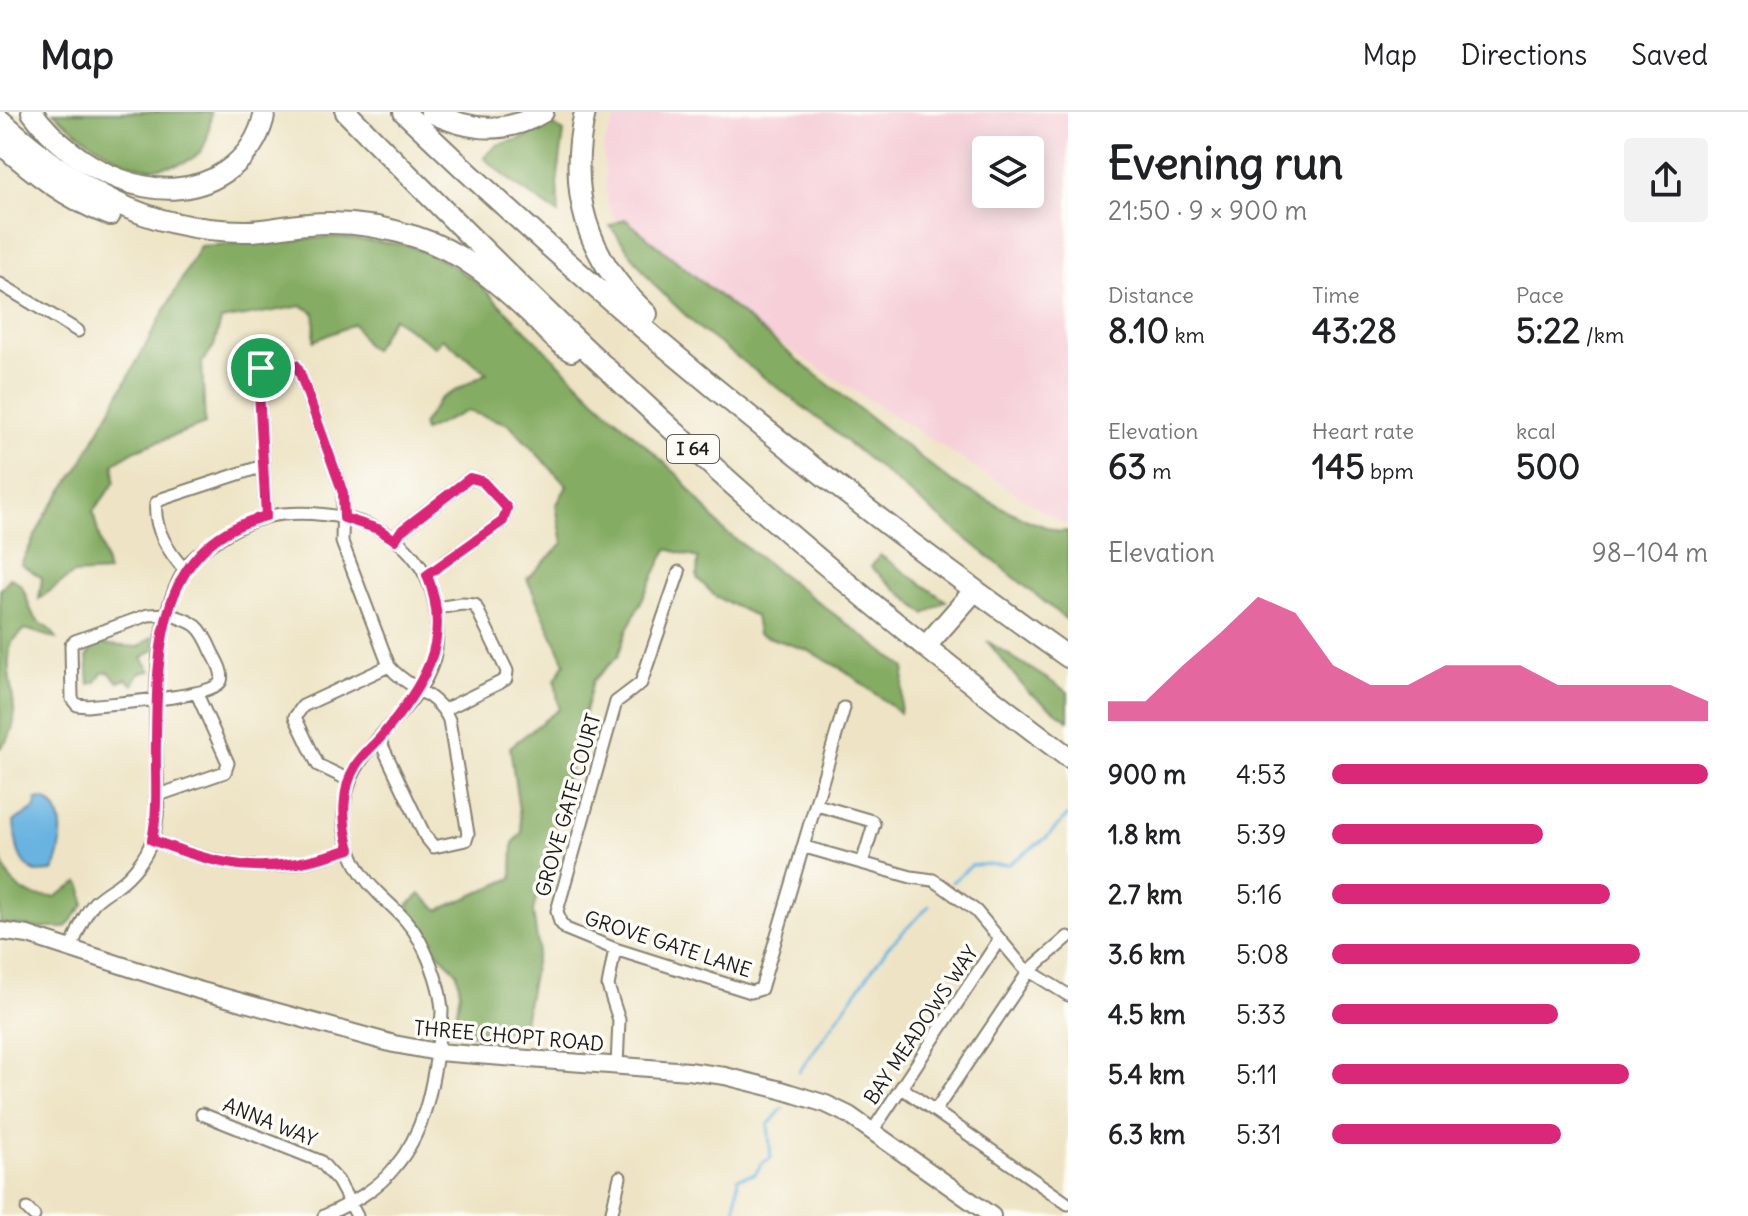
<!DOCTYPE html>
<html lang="en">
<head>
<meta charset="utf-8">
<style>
	:root { --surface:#fff; --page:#f2f2f2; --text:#202124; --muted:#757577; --line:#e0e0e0; --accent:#db2777 }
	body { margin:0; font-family:Delius,sans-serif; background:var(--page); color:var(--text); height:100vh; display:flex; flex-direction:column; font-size:30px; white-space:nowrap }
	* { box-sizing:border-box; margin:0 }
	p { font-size:26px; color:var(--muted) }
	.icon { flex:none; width:44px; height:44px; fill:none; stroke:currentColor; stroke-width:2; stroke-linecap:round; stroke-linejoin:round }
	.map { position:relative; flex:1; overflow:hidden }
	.side { display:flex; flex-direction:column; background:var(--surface); width:680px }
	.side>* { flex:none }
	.tools { position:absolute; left:972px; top:24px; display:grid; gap:16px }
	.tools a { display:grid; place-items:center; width:72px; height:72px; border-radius:8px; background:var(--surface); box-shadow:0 4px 20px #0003; font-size:40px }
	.pin { position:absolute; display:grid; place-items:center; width:68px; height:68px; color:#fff; margin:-34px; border:4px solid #fff; border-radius:50%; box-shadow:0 2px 8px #0007 }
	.round { display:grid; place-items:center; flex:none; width:84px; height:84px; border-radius:8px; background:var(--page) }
	.summary { display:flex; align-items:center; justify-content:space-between; height:136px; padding:0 40px }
	h1 { font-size:44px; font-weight:700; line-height:60px }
	.stats { display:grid; grid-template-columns:repeat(3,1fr); gap:12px; height:136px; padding:8px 40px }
	.stats div { display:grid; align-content:center }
	.stats b { font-size:34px; font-weight:700 }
	.stats small { font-size:22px; font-weight:400 }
	.stats p { font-size:22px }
	.chart { height:224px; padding:16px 40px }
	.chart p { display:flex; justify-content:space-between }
	.chart svg { width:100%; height:144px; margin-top:8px; fill:var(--accent); opacity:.7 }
	ul { padding:0 40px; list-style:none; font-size:26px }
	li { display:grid; grid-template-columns:128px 96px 1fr; align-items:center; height:60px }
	li i { height:20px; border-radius:10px; background:var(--accent) }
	header { display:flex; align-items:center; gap:48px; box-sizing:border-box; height:112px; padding:0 40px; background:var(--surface); border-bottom:2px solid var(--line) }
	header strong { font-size:38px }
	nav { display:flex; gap:44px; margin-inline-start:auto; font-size:28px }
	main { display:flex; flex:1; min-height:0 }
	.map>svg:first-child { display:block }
</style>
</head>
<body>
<header>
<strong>Map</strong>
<nav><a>Map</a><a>Directions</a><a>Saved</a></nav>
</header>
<main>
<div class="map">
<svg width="1068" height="1104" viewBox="0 0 1068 1104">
	<rect width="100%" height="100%" fill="#fdfcf7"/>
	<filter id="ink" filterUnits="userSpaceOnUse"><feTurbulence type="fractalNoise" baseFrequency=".0125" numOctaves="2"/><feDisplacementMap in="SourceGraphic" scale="16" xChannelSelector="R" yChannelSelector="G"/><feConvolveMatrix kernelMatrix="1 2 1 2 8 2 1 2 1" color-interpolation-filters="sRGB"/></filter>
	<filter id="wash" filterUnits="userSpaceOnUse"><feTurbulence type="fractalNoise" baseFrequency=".006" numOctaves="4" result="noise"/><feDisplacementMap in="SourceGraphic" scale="32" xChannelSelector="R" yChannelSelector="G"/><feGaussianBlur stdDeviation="1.8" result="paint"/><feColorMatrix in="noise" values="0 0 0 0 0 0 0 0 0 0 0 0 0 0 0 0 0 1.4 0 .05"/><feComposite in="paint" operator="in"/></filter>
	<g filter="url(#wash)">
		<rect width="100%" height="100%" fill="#eee4c5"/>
		<!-- built -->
		<path fill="#f6cfd8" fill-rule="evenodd" d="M618,0H1068V415L628,134L608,92L603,36ZM986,38H1030V82H986Z"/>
		<!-- forest -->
		<path fill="#84ac62" stroke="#50643f" stroke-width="2" d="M53,0H211C209,30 204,48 173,53C165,54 155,57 148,56C116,52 77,21 53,0Z
			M548,10L564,20L557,71L559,102L513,71L484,46L497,33L524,26Z
			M625,107L805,254L953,371L1027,408L1060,420L1068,419V509L816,305L700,217L654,173L610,114Z
			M334,125L408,133L444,149L476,169L595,287L679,364L722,417L905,556L900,601L844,558L807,538L758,522L755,504L716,485L697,466L698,446L667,437L627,518L618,544L593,569L533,799L538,835L523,915L468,923L453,920L460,880L457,860L435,838L408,793L420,782L439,798L512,766L513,731L522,721L510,635L559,597L555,568L565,551L527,467L563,431L556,394L567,374L509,312L467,299L424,319L422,313L440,287L487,261L442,226L436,235L393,206L373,238L366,233L354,212L314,229L315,201L302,194L221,208L214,234L202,251L205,312L136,338L114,351L115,370L93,400L108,460L73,462L39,487L42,466L21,452L46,402L78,357L200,134Z
			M880,443L946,489L925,502L871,455Z
			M10,466C31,474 24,496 38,509C46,516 52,517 57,527L25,517L11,531C10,539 8,548 9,557C10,586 25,612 0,636V478Z
			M152,525L155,537L142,546L151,559L139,561L133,573L126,567L118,570L109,560L102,561L96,570L89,572L87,544L95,532L138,535Z
			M987,529L1068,580V608L1027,579Z
			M0,745L10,767L21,778L35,784L55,785L79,770L82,774L84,793L65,816H38L0,811Z"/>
		<!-- water -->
		<path fill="#69b3e1" stroke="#42687e" stroke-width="2" d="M44,687C68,699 63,738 53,759L36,760C16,751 16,729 14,710C22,702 30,702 36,695V688Z"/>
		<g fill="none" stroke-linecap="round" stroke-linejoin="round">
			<!-- stream -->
			<path stroke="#69b3e1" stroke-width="3" d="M952,770L972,753L1009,752L1046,726L1068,703
				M799,960L888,835L929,794
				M735,1104L738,1066L755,1062L762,1051L771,1046L768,1013L783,996"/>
		</g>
	</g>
	<g filter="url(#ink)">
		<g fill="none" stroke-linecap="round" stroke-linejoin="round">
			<defs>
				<path id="street" d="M0,172L78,219
					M266,404L258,260C266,252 285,250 296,253L300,261L343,381L342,430L389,554C406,576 437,580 449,608L468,722L466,728L434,735L425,724L379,627
					M395,428L401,419L470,366L482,369L507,396L503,409L427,463
					M185,458C169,441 153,416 156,391L162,387L263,354
					M679,460L641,571L616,590L557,799L560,810L566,817L615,837L751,880L761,877L844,596
					M436,496L462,492L475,493L507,559L506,567L499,571L444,598
					M168,502C196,511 200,512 212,540C216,548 224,560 221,569C213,586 110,591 88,594L77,593L72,587L71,533L75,529L148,503Z
					M349,668L318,653L295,605L303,594L389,554
					M156,684L225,660L228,651L197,582
					M817,693L872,709L874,712L862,751
					M152,728C231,757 267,765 350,737
					M805,735L911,765L933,768L941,773L976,799L1023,855L1068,883
					M71,836C78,820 83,804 94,791C101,784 109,779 117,774C132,763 146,746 152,728C162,700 156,664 156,634C155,578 155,499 189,451C198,440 211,432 223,424C242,412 260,404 283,402C322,399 369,406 400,431C432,459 440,495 436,536C429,596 353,628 345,689C340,723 353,757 378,781C394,797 409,808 420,829C431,850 440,874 442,898C442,910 439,922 438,934C432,977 424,1021 395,1055C377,1078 350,1092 324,1104
					M615,837L608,874L619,908L617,954
					M902,976L1068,1092
					M935,999L1029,859L1068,825
					M202,1002L320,1049L338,1069L357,1104
					M873,1018L999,828
					M27,1097L34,1104
					M611,1104L620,1065"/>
				<path id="secondary" d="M0,819L28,823L198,878L394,932L437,940L689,959L725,964L781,978L826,992L849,1003L992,1104"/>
				<path id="highway" d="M32,0C72,56 161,103 225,60C246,46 260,25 265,0
					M346,0C461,116 577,232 698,341C816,449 940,549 1068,645
					M404,0C611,199 834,380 1068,545
					M431,0C469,19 506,23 543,0
					M585,0C567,80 586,146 647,202
					M0,8C76,75 142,120 248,119C268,119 288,113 308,112C344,109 382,114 416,125C463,140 496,169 531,202C543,215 556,230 571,239
					M0,31C34,61 67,87 110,103
					M925,535L975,478"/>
			</defs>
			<!-- street casing -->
			<use href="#street" stroke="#858070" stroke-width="15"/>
			<!-- secondary casing -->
			<use href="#secondary" stroke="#858070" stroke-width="20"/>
			<!-- highway casing -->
			<use href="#highway" stroke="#858070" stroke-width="24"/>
			<!-- street -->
			<use href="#street" stroke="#fff" stroke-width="11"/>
			<!-- secondary -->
			<use href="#secondary" stroke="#fff" stroke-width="16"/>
			<!-- highway -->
			<use href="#highway" stroke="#fff" stroke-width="20"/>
		</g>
	</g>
	<g fill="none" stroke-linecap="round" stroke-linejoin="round" filter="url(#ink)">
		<defs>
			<path id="route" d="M290,252L296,253L300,261L343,381L344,406L378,417L395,428L401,419L470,366L482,369L507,396L503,409L427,463C454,531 423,573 381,625C373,634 363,642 356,653C341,677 342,710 350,737C267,764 232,758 152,728C159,695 155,663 156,630C157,537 157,432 266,404L258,260L268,254Z"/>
		</defs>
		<!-- route casing -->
		<use href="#route" stroke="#fff" stroke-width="16"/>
		<!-- route -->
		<use href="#route" stroke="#db2777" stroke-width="10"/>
	</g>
	<g text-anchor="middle" stroke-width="7" stroke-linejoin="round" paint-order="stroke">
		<!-- shield labels -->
		<rect fill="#fdfcf7" stroke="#605f5e" stroke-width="2" x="667" y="323" width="52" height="28" rx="6"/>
		<g font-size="18" font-weight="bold" fill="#1c1c1c">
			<text x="693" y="343">I 64</text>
		</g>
		<!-- street labels -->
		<g font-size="20" fill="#1c1c1c" stroke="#fdfcf7">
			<text transform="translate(568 693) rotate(-74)" y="7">GROVE GATE COURT</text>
			<text transform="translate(668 832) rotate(18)" y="7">GROVE GATE LANE</text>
			<text transform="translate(921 913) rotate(-56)" y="7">BAY MEADOWS WAY</text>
			<text transform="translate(509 924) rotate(5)" y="7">THREE CHOPT ROAD</text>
			<text transform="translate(270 1010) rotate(22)" y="7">ANNA WAY</text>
		</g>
	</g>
</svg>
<div class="tools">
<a><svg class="icon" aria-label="layers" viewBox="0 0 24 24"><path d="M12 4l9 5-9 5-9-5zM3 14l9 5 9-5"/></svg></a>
</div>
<div class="pin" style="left:261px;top:256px;background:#1e9e55"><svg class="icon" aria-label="arrive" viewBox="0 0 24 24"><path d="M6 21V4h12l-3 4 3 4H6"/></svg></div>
</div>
<section class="side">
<div class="summary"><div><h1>Evening run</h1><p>21:50 · 9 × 900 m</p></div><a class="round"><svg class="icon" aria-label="share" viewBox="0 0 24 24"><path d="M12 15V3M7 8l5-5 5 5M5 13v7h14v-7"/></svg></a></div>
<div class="stats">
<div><p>Distance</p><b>8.10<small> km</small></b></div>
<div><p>Time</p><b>43:28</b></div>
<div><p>Pace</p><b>5:22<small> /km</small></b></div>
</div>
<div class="stats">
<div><p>Elevation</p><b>63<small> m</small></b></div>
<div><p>Heart rate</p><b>145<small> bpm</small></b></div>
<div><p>kcal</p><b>500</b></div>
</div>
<div class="chart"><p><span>Elevation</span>98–104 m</p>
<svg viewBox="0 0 160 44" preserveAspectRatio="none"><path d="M0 44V38L10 38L20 27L30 17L40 6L50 11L60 27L70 33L80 33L90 27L100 27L110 27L120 33L130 33L140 33L150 33L160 38V44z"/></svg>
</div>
<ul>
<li><b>900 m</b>4:53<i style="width:100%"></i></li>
<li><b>1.8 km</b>5:39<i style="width:56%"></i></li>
<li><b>2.7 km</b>5:16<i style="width:74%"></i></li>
<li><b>3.6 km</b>5:08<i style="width:82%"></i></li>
<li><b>4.5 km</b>5:33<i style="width:60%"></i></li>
<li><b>5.4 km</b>5:11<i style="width:79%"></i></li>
<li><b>6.3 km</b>5:31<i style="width:61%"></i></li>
</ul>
</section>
</main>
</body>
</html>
